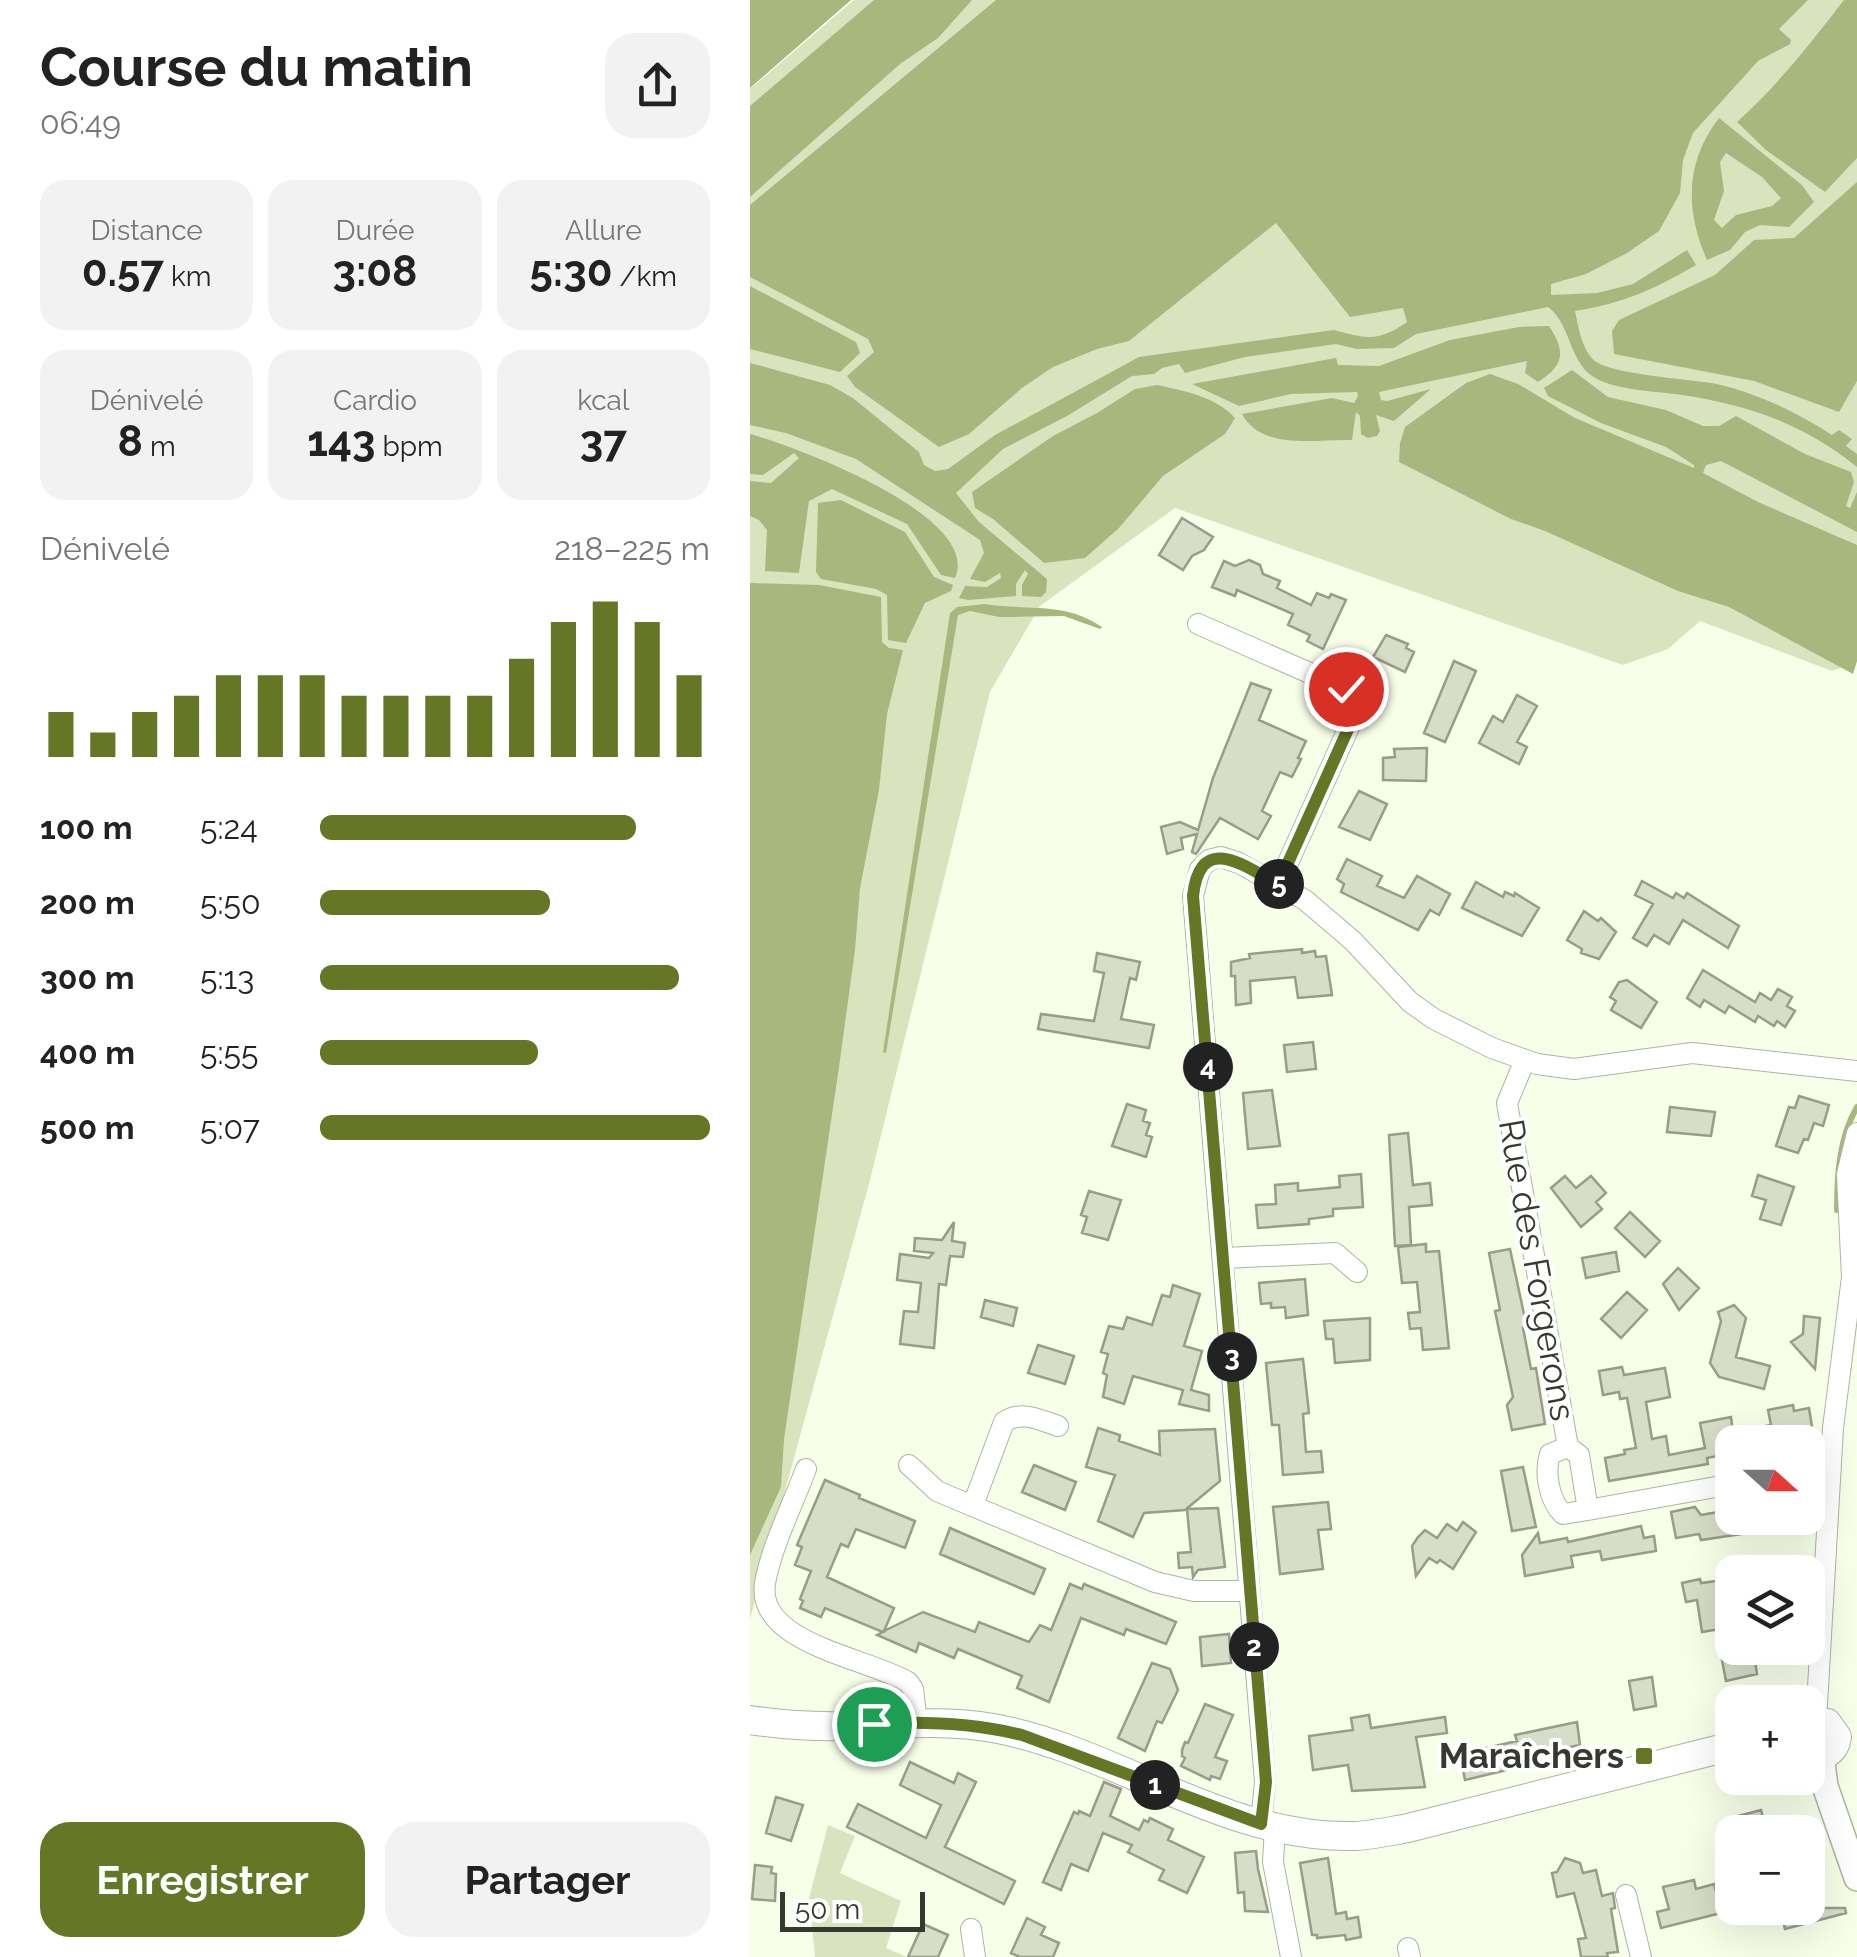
<!DOCTYPE html>
<html lang="fr">
<head>
<meta charset="utf-8">
<style>
	:root { --surface:#fff; --page:#f2f2f2; --text:#222; --muted:#767676; --accent:#657624 }
	body { margin:0; font-family:Raleway,sans-serif; background:var(--page); color:var(--text); height:100vh; display:flex; flex-direction:column; font-size:38px; white-space:nowrap }
	* { box-sizing:border-box; margin:0 }
	p { font-size:32px; color:var(--muted) }
	.icon { flex:none; width:55px; height:55px; fill:none; stroke:currentColor; stroke-width:2; stroke-linecap:round; stroke-linejoin:round }
	.map { position:relative; flex:1; overflow:hidden }
	.details { display:flex; flex-direction:column; background:var(--surface); width:750px }
	.details>* { flex:none }
	.needle { width:65px; rotate:111deg }
	.buttons { position:absolute; left:965px; top:1425px; display:grid; gap:20px }
	.buttons a { display:grid; place-items:center; width:110px; height:110px; border-radius:20px; background:var(--surface); box-shadow:0 10px 40px #0002; font-size:50px }
	.scale { position:absolute; left:30px; bottom:25px; width:145px; box-sizing:border-box; padding-left:10px; border:5px solid #363930; border-top:0; font-size:28px; line-height:35px; white-space:nowrap; color:#363930; -webkit-text-stroke:8px #fff; paint-order:stroke }
	.pin { position:absolute; display:grid; place-items:center; width:85px; height:85px; color:#fff; margin:-42px; border:5px solid #fff; border-radius:50%; box-shadow:0 2px 10px #0007 }
	.km { position:absolute; width:50px; height:50px; margin:-25px; border-radius:50%; background:#222; color:#fff; font-size:28px; line-height:50px; text-align:center }
	.round { display:grid; place-items:center; flex:none; width:105px; height:105px; border-radius:30px; background:var(--page) }
	.overview { display:flex; align-items:center; justify-content:space-between; height:170px; padding:0 40px }
	h1 { font-size:55px; font-weight:700; line-height:75px }
	.figures { display:grid; grid-template-columns:repeat(3,1fr); gap:15px; height:170px; padding:10px 40px }
	.figures div { display:grid; align-content:center; border-radius:25px; background:var(--page); text-align:center }
	.figures b { font-size:42px; font-weight:700 }
	.figures small { font-size:28px; font-weight:400 }
	.figures p { font-size:28px }
	.chart { height:280px; padding:20px 40px }
	.chart p { display:flex; justify-content:space-between }
	.chart svg { width:100%; height:180px; margin-top:10px; stroke:var(--accent); stroke-width:6 }
	.cta { display:flex; gap:20px; margin-top:auto; padding:20px 40px }
	.cta a { flex:1; height:115px; border-radius:30px; background:var(--accent); color:#fff; font-size:40px; font-weight:700; line-height:115px; text-align:center }
	.cta a+a { background:var(--page); color:var(--text) }
	ul { padding:0 40px; list-style:none; font-size:32px }
	li { display:grid; grid-template-columns:160px 120px 1fr; align-items:center; height:75px }
	li i { height:25px; border-radius:12px; background:var(--accent) }
	main { display:flex; flex:1; min-height:0 }
	.map>svg:first-child { display:block }
</style>
</head>
<body>
<main>
<section class="details">
<div class="overview"><div><h1>Course du matin</h1><p>06:49</p></div><a class="round"><svg class="icon" aria-label="share" viewBox="0 0 24 24"><path d="M12 15V3M7 8l5-5 5 5M5 13v7h14v-7"/></svg></a></div>
<div class="figures">
<div><p>Distance</p><b>0.57<small> km</small></b></div>
<div><p>Durée</p><b>3:08</b></div>
<div><p>Allure</p><b>5:30<small> /km</small></b></div>
</div>
<div class="figures">
<div><p>Dénivelé</p><b>8<small> m</small></b></div>
<div><p>Cardio</p><b>143<small> bpm</small></b></div>
<div><p>kcal</p><b>37</b></div>
</div>
<div class="chart"><p><span>Dénivelé</span>218–225 m</p>
<svg viewBox="0 0 160 44" preserveAspectRatio="none"><path d="M5 44V33M15 44V38M25 44V33M35 44V29M45 44V24M55 44V24M65 44V24M75 44V29M85 44V29M95 44V29M105 44V29M115 44V20M125 44V11M135 44V6M145 44V11M155 44V24"/></svg>
</div>
<ul>
<li><b>100 m</b>5:24<i style="width:81%"></i></li>
<li><b>200 m</b>5:50<i style="width:59%"></i></li>
<li><b>300 m</b>5:13<i style="width:92%"></i></li>
<li><b>400 m</b>5:55<i style="width:56%"></i></li>
<li><b>500 m</b>5:07<i style="width:100%"></i></li>
</ul>
<div class="cta"><a>Enregistrer</a><a>Partager</a></div>
</section>
<div class="map">
<svg width="1107" height="1957" viewBox="0 0 1107 1957">
	<rect width="100%" height="100%" fill="#f8ffe9"/>
	<!-- green -->
	<path fill="#d9e4be" d="M104,0H1107V662L1082,671L950,621L918,649L873,665L425,508L290,606L240,692L120,1180L0,1619V89Z
		M78,1825L105,1836L90,1873L151,1901L136,1948L157,1957H65L59,1898Z"/>
	<!-- water -->
	<path fill="#a8b77d" fill-rule="evenodd" d="M0,0H101L0,88Z
		M124,0H222L188,38L150,64L0,197V106Z
		M246,0H1058L1029,29L1041,40L1040,44L1008,61L943,133L933,160L930,193L909,231L877,253L836,274L801,284V295L847,293L883,284L937,250L946,265C903,290 874,303 825,311C828,325 832,351 845,361C863,375 941,379 967,384C1006,393 1049,413 1082,435L1089,430L1102,439L1096,446L1107,454V467C1054,424 999,405 932,395C906,391 874,391 849,380C818,366 823,326 798,307L666,334L644,348L607,349L586,344L495,357L435,373L429,364L412,368L404,374L382,376L317,416L253,449L206,493L229,522L297,579L296,592L291,597L272,596V585L278,574L275,570L266,584V596L218,600L209,598L215,586L237,587L251,578L250,573L235,582L220,579L234,553L230,540L106,459L36,433L0,425V363L80,385L103,398L169,452L174,465L185,471L198,469L245,435L389,357L584,330C617,339 628,342 657,322L653,308L600,317L526,223L379,341L347,349L303,367L272,388L219,434L189,447L105,387L97,376L124,352L118,339L0,277V205Z
		M1094,0H1107V158L1075,192L1016,150L987,122C1028,85 1060,44 1094,0Z
		M969,118L1052,185L1064,202L1039,227L1010,225L995,232L980,250L957,260C935,210 935,162 969,118ZM976,153L1012,177L1031,198L1022,206L986,215L972,228L964,220L974,191L970,162Z
		M1107,182V381L1089,412L1004,381L864,354L862,331L869,320L965,275L1004,240L1044,238Z
		M0,286L106,342L110,353L90,372L0,349Z
		M799,326C817,353 813,366 788,382L775,373L777,361L629,392L631,400L637,401L681,389L644,421L626,415L630,431L627,436L618,438L611,434L610,416L606,412L602,440C566,439 512,451 492,414L582,398L604,403L608,396L607,392L541,394L489,406L442,384L586,358L588,365L629,366L700,340L769,327Z
		M822,370L858,397L916,410L953,426H969L986,416L1055,454L1101,472L1104,482L1096,506L1100,508L1107,492V532L971,461L956,465L953,473L1008,502L1107,545V661L1103,674L979,607L928,591L795,531L761,519L649,462L650,443L655,427L716,383L740,374L768,384L825,418L944,468V465L916,447L851,423L798,396L794,388Z
		M407,385C434,391 465,396 485,418L475,434L413,476L369,528L335,558L294,563L243,519L225,508L222,492L303,436L347,413L385,389Z
		M0,434C44,446 233,516 205,578L191,575L157,524L82,489L59,501L49,573L15,571L17,530L9,520L0,516V481L21,483L49,458L44,453L13,475L0,474Z
		M91,500L155,532L184,577L203,585L201,591L175,603L156,643L138,640L137,595L126,589L71,579L66,572L68,503Z
		M0,583L69,585L131,597L132,642L139,648L153,650L137,714L129,790L110,888L105,950L89,1067L34,1439L31,1487L0,1555Z
		M235,604C277,611 315,601 352,627L350,629L314,616L249,617L220,611L208,615L136,1053L133,1052L200,613L207,607Z"/>
	<g fill="none" stroke-linecap="round" stroke-linejoin="round">
		<!-- stream -->
		<path stroke="#a8b77d" stroke-width="6" d="M1087,1210C1087,1175 1089,1138 1107,1107"/>
	</g>
	<!-- building -->
	<path fill="#d7ddc8" stroke="#979d89" stroke-width="2.5" d="M432,518L463,537L454,550L442,556L433,570L409,555Z
		M499,560L510,565L513,574L530,581L527,588L561,605L567,593L579,598L581,594L596,600L573,649L557,641L560,635L538,625L543,614L487,590L485,596L462,587L474,561L485,566Z
		M636,635L658,644L656,648L664,652L655,672L623,657Z
		M704,661L726,671L695,742L674,733Z
		M501,683L521,690L509,720L556,741L548,758L551,759L542,777L530,772L512,811L521,816L508,839L470,818L446,854L442,852L447,834L431,838L433,849L417,854L411,827L430,822L448,830L463,778Z
		M767,695L787,706L767,742L777,747L769,764L729,743L743,716L753,722Z
		M677,748L676,781L633,780V758L645,757L644,749Z
		M609,791L637,804L620,840L589,827Z
		M597,859L632,876L627,886L654,898L667,876L700,894L689,915L680,910L668,930L591,892L594,884L587,879Z
		M892,881L923,898L926,893L934,898L937,893L989,926L978,948L933,920L919,944L904,935L897,946L883,938L903,904L885,895Z
		M726,882L753,897L755,892L764,896L765,893L789,908L772,936L712,908Z
		M834,911L848,921L851,918L866,932L849,959L831,953L832,949L817,940Z
		M552,949V953L565,951L566,957L576,956L582,995L548,998L545,977L500,981L501,1003L486,1005L485,976H481V962L500,958L499,954Z
		M347,953L390,962L386,980L380,978L371,1019L404,1025L399,1048L288,1029L291,1014L344,1021L354,973L344,971Z
		M953,970L1005,1002L1010,993L1021,1000L1028,989L1042,997L1037,1006L1045,1011L1035,1027L1027,1021L1024,1026L1008,1016L1005,1022L979,1006L975,1013L954,1000L950,1007L937,998Z
		M877,980L907,1002L891,1028L861,1010L866,1001L860,997L869,982Z
		M563,1042L566,1069L537,1072L534,1045Z
		M522,1090L530,1146L498,1149L493,1093Z
		M1049,1096L1079,1105L1073,1126L1064,1123L1058,1140L1054,1139L1048,1153L1026,1146L1039,1107L1045,1108Z
		M377,1104L396,1110L393,1121L400,1123L396,1135L402,1137L396,1157L362,1146Z
		M920,1107L965,1112L961,1136L917,1132Z
		M658,1133L663,1185L680,1183L682,1205L659,1207L661,1245L645,1246L639,1135Z
		M611,1174L613,1207L583,1209V1216L559,1219V1224L508,1228L506,1205L526,1204L525,1185L548,1183V1191L590,1187L589,1176Z
		M1008,1175L1044,1187L1031,1225L1010,1219L1016,1200L1002,1196Z
		M815,1176L826,1188L841,1176L856,1193L846,1202L852,1209L831,1227L801,1188Z
		M339,1191L371,1200L358,1240L332,1233L337,1217L331,1215Z
		M880,1212L910,1241L895,1257L865,1228Z
		M204,1222L202,1241L215,1243L213,1257L200,1256L196,1285L189,1284L184,1348L150,1344L154,1311L168,1312L171,1283L147,1280L150,1254L179,1258L183,1253L164,1251L165,1238L192,1240Z
		M676,1244V1252L689,1251L699,1348L673,1350L671,1328L660,1329L658,1313L670,1312L667,1282L652,1283L648,1247Z
		M760,1249L777,1328H773L781,1369L786,1368L795,1424L762,1430L757,1405L763,1397L745,1311L750,1310L739,1253Z
		M866,1252L869,1271L836,1278L832,1258Z
		M928,1268L949,1288L929,1310L913,1284Z
		M555,1279L558,1315L536,1318L535,1307L521,1308V1303L511,1304L509,1283Z
		M423,1285L450,1294L434,1346L452,1351L441,1390L459,1395V1411L429,1404L433,1390L383,1376L374,1404L353,1397L357,1375L353,1373L358,1354L351,1352L359,1326L373,1329L377,1317L402,1325L412,1295L420,1297Z
		M877,1292L897,1310L871,1338L851,1319Z
		M235,1300L267,1308L263,1326L231,1317Z
		M984,1305L996,1318L986,1357L1020,1366L1014,1389L969,1377L960,1363L971,1321L968,1312Z
		M1054,1316L1070,1318L1065,1369L1041,1342L1053,1334Z
		M620,1318V1360L585,1363L583,1339H576L574,1321Z
		M288,1345L324,1356L315,1384L278,1373Z
		M553,1359L559,1413L553,1414L556,1452L571,1451L573,1472L533,1475L529,1425H522L516,1363Z
		M872,1367L874,1375L915,1368L920,1397L896,1402L902,1439L916,1436L919,1455L955,1448L950,1423L981,1417L983,1432L1021,1425L1018,1410L1043,1405L1044,1411L1059,1408L1062,1427L1056,1428L1058,1439L982,1442V1453L957,1458L958,1464L859,1481L855,1458L875,1454L874,1450L886,1448L877,1398L870,1399L869,1392L853,1395L849,1371Z
		M348,1428L370,1435L369,1441L410,1455L409,1431L465,1429L470,1481L435,1510L394,1513L383,1537L348,1521L365,1475L336,1467Z
		M284,1465L326,1482L315,1510L272,1492Z
		M773,1467L786,1527L762,1531L751,1471Z
		M75,1480L110,1495L109,1498L165,1521L155,1548L106,1529L98,1547L91,1544L77,1577L144,1608L134,1631L173,1612L225,1632L229,1622L279,1642L290,1625L301,1630L320,1584L332,1589L334,1584L426,1622L416,1644L376,1629L374,1635L331,1618L299,1702L267,1688L272,1676L208,1649L204,1658L169,1643L166,1652L127,1635L133,1632L75,1608L71,1617L50,1608L53,1601L50,1599L61,1571L45,1565L52,1547L47,1545Z
		M578,1502L581,1529L568,1530L573,1569L530,1574L523,1507Z
		M945,1507L951,1515L968,1512L969,1518H1044L1045,1526L951,1540L949,1534L926,1538L921,1512Z
		M468,1508L475,1567L448,1570L443,1577L442,1567L429,1568L428,1553L441,1552L437,1509Z
		M713,1522L726,1532L703,1569L690,1560L687,1563L679,1558L666,1576L662,1546L668,1537L675,1530L687,1538L697,1524L707,1531Z
		M891,1526L894,1538L904,1536L906,1551L852,1560L850,1551L821,1556L823,1567L775,1576L772,1555L788,1533L790,1543L817,1538L818,1542Z
		M200,1528L295,1569L284,1594L190,1554Z
		M950,1579L951,1583L982,1579V1601L971,1603L976,1628L952,1632L947,1600L936,1602L932,1583Z
		M479,1634L481,1663L452,1666L450,1637Z
		M982,1648H1003L1007,1674L976,1681L970,1650Z
		M402,1663L420,1669L428,1690L412,1723L407,1721L395,1751L368,1738Z
		M902,1677L906,1706L884,1710L879,1681Z
		M455,1704L483,1715L465,1757L477,1761L470,1779L461,1776L460,1780L431,1766L435,1758L432,1756V1750L435,1742L438,1743Z
		M619,1715L621,1728L695,1717L697,1733L666,1737L675,1787L602,1791L598,1765L563,1770L559,1736L603,1730L601,1718Z
		M827,1722L830,1745L776,1756L778,1765L715,1780L712,1764L725,1761L723,1751L767,1741L765,1735Z
		M160,1762L204,1783L208,1773L226,1782L195,1847L265,1881L254,1904L97,1827L108,1804L176,1838L191,1805L150,1785Z
		M354,1782L371,1789L360,1816L389,1830L394,1820L398,1822L400,1818L423,1829L418,1840L454,1857L437,1893L409,1880L414,1870L378,1852L382,1845L353,1833L338,1871L321,1864L311,1890L293,1882L324,1812L328,1814L329,1811L340,1816Z
		M26,1797L53,1805L41,1841L16,1833Z
		M1011,1810L1017,1832H981L977,1819Z
		M506,1851L508,1869L518,1912L495,1911L494,1892L488,1893L485,1853Z
		M578,1858L586,1914L596,1912L597,1919L608,1917L611,1937L596,1940L595,1935L567,1938V1935H562L550,1863Z
		M815,1858L830,1863L833,1873L846,1870L852,1896L863,1893L865,1908L861,1909L868,1952L857,1953L858,1957H831L828,1939L836,1938L824,1893L807,1897L802,1873L807,1872Z
		M5,1865L22,1867L21,1873L26,1874L25,1901L2,1899Z
		M944,1880L946,1889L964,1884L971,1913L911,1928L907,1912L919,1909L913,1887Z
		M1030,1908H1095L1096,1913L1035,1929Z
		M277,1918L295,1927L291,1935L309,1943L303,1957H270L261,1953Z
		M173,1924L198,1935L188,1957H158Z"/>
	<g fill="none" stroke-linecap="round" stroke-linejoin="round">
		<defs>
			<path id="minor" d="M448,624L596,689L603,695L604,716L528,885
				M775,1060L757,1103L818,1447L829,1455L838,1510L982,1484
				M474,1258L585,1253L607,1272
				M818,1447L800,1454C794,1473 799,1500 813,1514L838,1510
				M159,1465L187,1491L201,1497L405,1582L444,1591H499
				M56,1469C43,1504 24,1541 16,1578C0,1643 116,1657 158,1682L163,1689L167,1722
				M1058,1470L1081,1469
				M223,1505L254,1422C271,1410 290,1420 308,1426
				M1066,1722L1083,1428L1102,1277L1097,1174L1107,1133
				M511,1824L515,1782L443,896L450,869L459,860L471,857L489,863L555,900L603,941L660,1002L684,1019L742,1048L787,1064L824,1069L942,1053L1107,1071
				M525,1827L523,1862L541,1957
				M876,1895L891,1957
				M221,1929L225,1957
				M658,1948L660,1957"/>
			<path id="tertiary" d="M1071,1755L1075,1786L1107,1878"/>
			<path id="secondary" d="M0,1720C32,1725 66,1727 99,1726C147,1725 195,1719 243,1728C368,1751 475,1840 606,1836C623,1835 641,1831 658,1828L982,1746
				M1058,1727L1066,1722L1077,1723L1087,1737C1085,1753 1071,1760 1058,1749"/>
		</defs>
		<!-- minor casing -->
		<use href="#minor" stroke="#aeb4a0" stroke-width="22"/>
		<!-- tertiary casing -->
		<use href="#tertiary" stroke="#aeb4a0" stroke-width="28"/>
		<!-- secondary casing -->
		<use href="#secondary" stroke="#aeb4a0" stroke-width="30"/>
		<!-- minor -->
		<use href="#minor" stroke="#fff" stroke-width="20"/>
		<!-- tertiary -->
		<use href="#tertiary" stroke="#fff" stroke-width="25"/>
		<!-- secondary -->
		<use href="#secondary" stroke="#fff" stroke-width="28"/>
	</g>
	<g fill="none" stroke-linecap="round" stroke-linejoin="round">
		<defs>
			<path id="route" d="M124,1724C175,1721 223,1723 272,1735L511,1824L516,1782L443,896C450,832 494,865 528,885L604,716L606,704L596,689"/>
		</defs>
		<!-- route casing -->
		<use href="#route" stroke="#fff" stroke-width="20"/>
		<!-- route -->
		<use href="#route" stroke="#657624" stroke-width="12"/>
	</g>
	<!-- markers -->
	<rect fill="#657624" stroke="#fff" stroke-width="4" x="884" y="1746" width="20" height="20" rx="5"/>
	<g text-anchor="middle" stroke-width="8" stroke-linejoin="round" paint-order="stroke">
		<!-- street labels -->
		<g font-size="35" fill="#363930" stroke="#fff">
			<text transform="translate(787 1270) rotate(80)" y="12">Rue des Forgerons</text>
		</g>
		<!-- poi labels -->
		<g font-size="35" font-weight="bold" fill="#363930" stroke="#fff" text-anchor="end">
			<text x="874" y="1768">Maraîchers</text>
		</g>
	</g>
</svg>
<div class="buttons">
<a><svg class="needle" viewBox="-14 -14 28 28"><path d="M0-13l5 13h-10z" fill="#e53935"/><path d="M0 13l5-13h-10z" fill="#767676"/></svg></a>
<a><svg class="icon" aria-label="layers" viewBox="0 0 24 24"><path d="M12 4l9 5-9 5-9-5zM3 14l9 5 9-5"/></svg></a>
<a>+</a>
<a>−</a>
</div>
<div class="scale">50 m</div>
<div class="pin" style="left:124px;top:1724px;background:#1e9e55"><svg class="icon" aria-label="arrive" viewBox="0 0 24 24"><path d="M6 21V4h12l-3 4 3 4H6"/></svg></div>
<div class="pin" style="left:596px;top:689px;background:#d93025"><svg class="icon" aria-label="check" viewBox="0 0 24 24"><path d="M5 12l5 5 9-10"/></svg></div>
<b class="km" style="left:405px;top:1785px">1</b>
<b class="km" style="left:504px;top:1647px">2</b>
<b class="km" style="left:482px;top:1357px">3</b>
<b class="km" style="left:458px;top:1067px">4</b>
<b class="km" style="left:529px;top:884px">5</b>
</div>
</main>
</body>
</html>
